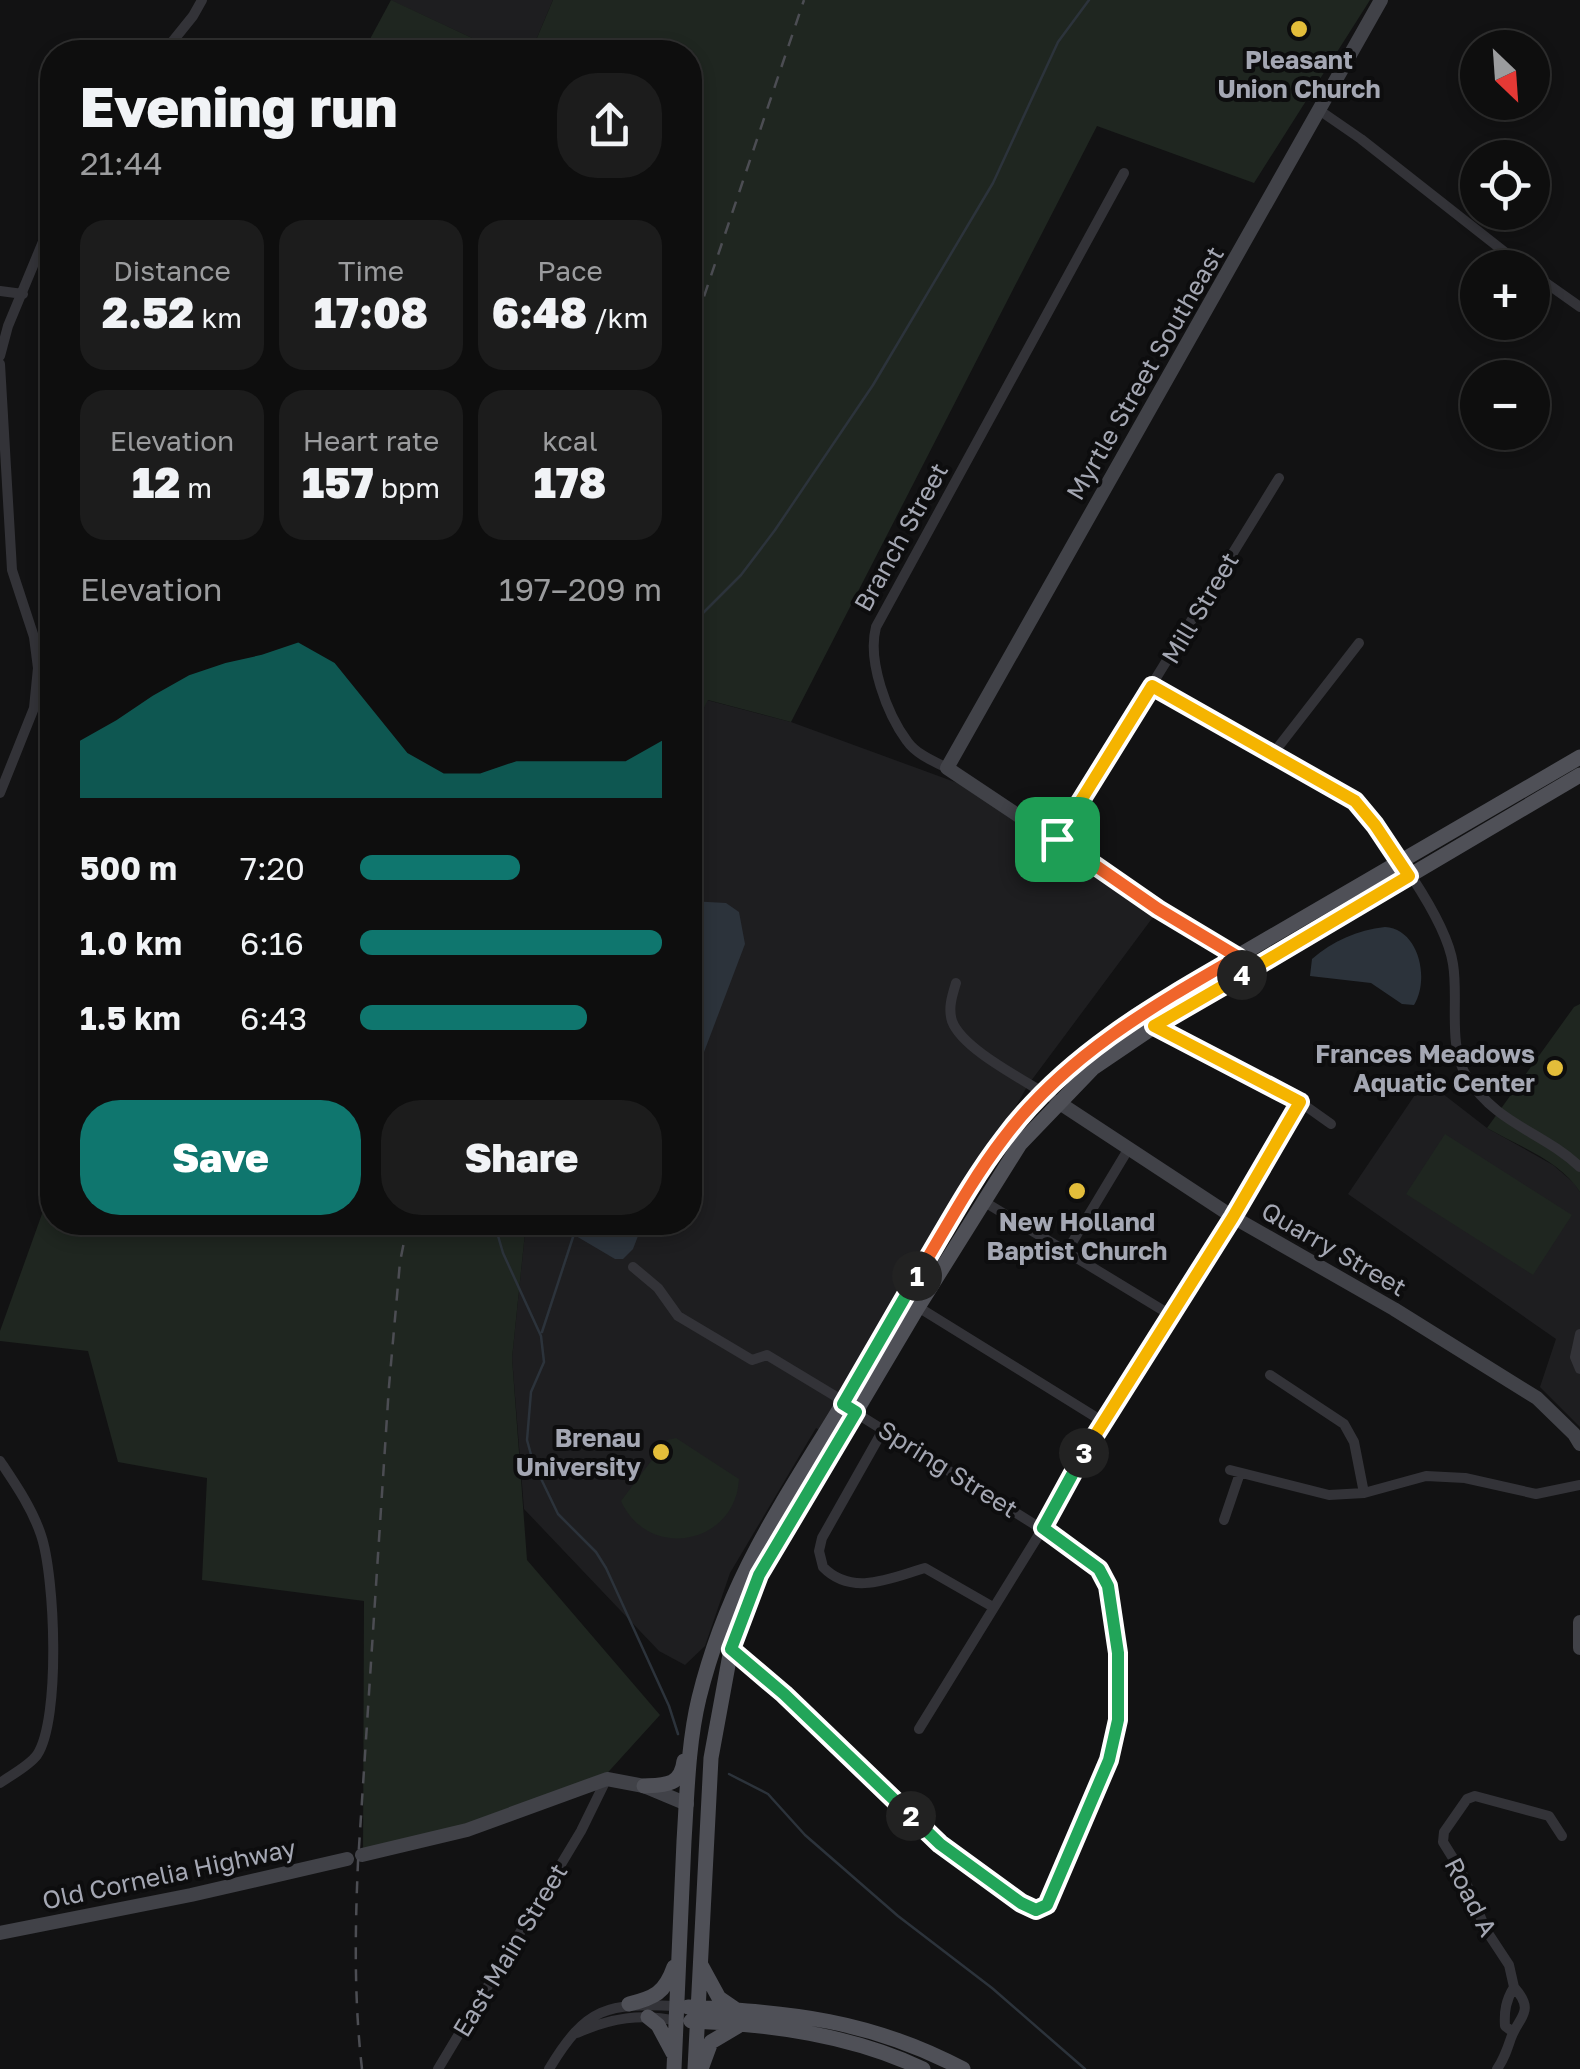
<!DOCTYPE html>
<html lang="en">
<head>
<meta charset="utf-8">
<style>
	:root { --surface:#0e0e0e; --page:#1c1c1c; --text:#f1f3f6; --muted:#9b9c9e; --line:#2e2e2e; --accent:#0f766e }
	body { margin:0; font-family:"Golos Text",sans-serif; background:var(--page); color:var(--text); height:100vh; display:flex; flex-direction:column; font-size:38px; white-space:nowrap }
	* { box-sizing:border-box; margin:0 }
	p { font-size:32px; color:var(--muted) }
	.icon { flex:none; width:55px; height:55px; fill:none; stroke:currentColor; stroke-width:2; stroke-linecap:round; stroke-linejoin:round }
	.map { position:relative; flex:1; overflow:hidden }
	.side { position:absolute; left:40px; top:40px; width:662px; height:1195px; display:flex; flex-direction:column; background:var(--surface); border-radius:40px; box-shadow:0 5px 15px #0003,0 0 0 2px var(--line) }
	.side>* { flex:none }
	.needle { width:65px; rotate:155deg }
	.controls { position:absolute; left:1460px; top:30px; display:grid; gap:20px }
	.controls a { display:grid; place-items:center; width:90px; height:90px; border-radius:50%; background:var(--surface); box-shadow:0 5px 15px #0003,0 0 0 2px var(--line); font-size:50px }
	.pin { position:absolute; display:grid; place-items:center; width:85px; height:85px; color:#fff; margin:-42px; border-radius:20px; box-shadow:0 5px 15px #0006 }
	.km { position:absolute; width:50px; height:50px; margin:-25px; border-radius:50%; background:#222; color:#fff; font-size:28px; line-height:50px; text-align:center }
	.round { display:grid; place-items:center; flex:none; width:105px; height:105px; border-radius:40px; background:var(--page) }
	.overview { display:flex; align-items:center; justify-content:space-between; height:170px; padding:0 40px }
	h1 { font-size:55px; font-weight:800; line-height:75px }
	.figures { display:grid; grid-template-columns:repeat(3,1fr); gap:15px; height:170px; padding:10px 40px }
	.figures div { display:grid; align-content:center; border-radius:25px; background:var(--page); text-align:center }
	.figures b { font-size:42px; font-weight:800 }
	.figures small { font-size:28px; font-weight:400 }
	.figures p { font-size:28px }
	.chart { height:280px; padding:20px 40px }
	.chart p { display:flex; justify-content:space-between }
	.chart svg { width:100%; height:180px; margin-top:10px; fill:var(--accent); opacity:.7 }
	.cta { display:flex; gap:20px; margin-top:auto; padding:20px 40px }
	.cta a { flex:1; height:115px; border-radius:40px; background:var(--accent); color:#fff; font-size:40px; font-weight:800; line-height:115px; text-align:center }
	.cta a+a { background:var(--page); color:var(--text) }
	ul { padding:0 40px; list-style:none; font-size:32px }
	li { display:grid; grid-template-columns:160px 120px 1fr; align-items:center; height:75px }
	li i { height:25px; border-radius:12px; background:var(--accent) }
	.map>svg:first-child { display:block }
</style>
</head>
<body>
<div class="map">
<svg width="1580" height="2069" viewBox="0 0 1580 2069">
	<rect width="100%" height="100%" fill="#121213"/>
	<!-- built -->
	<path fill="#1e1e20" d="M390,0H553L531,52H502Z
		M707,700L791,722L985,793L1165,901L1028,1085L828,1435L816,1428L730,1573L705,1646L685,1665L659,1651L524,1509L512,1358L526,1223L690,1222V734Z
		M1425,1080L1487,1128L1553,1165L1574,1183L1580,1192V1427L1540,1387L1556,1339L1348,1194Z"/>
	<!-- green -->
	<path fill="#1f2620" d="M391,0L502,52H363Z
		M553,0H1370L1254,183L1097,126L791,722L708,700L690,734V52H531Z
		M1580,1004V1192C1561,1161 1518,1146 1487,1128L1574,1007Z
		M1445,1134L1572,1215L1533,1275L1406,1194Z
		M52,1186V1222L526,1223L512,1358L527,1560L660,1715L591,1791L363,1861L364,1601L202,1580L207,1478L118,1462L88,1351L0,1341V1331Z
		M676,1438L739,1479C736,1544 649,1562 621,1501L667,1440Z"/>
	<!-- water -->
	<path fill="#2c333b" d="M690,901L726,903L739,912L745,944L690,1089Z
		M1385,927C1419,929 1430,979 1414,1005L1402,1004L1371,983L1310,976L1312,959C1333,941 1357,930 1385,927Z
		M554,1223H643L633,1249L623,1259H615Z"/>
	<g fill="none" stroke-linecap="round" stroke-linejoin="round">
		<!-- stream -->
		<path stroke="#2c333b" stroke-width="2.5" d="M690,632L695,621L741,575L775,530L873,385L993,183L1058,42L1089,0
			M494,1222L503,1253L541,1336L544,1362L531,1392L527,1440L533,1462L558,1514L596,1552L606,1568L669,1706L678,1734
			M542,1332L574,1234
			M729,1774L768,1794L805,1835L898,1916L992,1988L1085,2069"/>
		<!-- street -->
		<path stroke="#333338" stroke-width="10" d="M164,52L193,16L202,0
			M1319,110L1361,139L1525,268
			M1532,273L1580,307
			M0,291L23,294
			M0,356L8,326L52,220
			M0,364L12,570L34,637L38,668L34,708L0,793
			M1152,686L1355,801C1386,838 1446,917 1453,964C1459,1000 1447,1045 1467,1077C1496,1124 1543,1132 1580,1167
			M1272,755L1359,643
			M947,768C933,761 916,754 907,741C887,714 867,661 876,627L1124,173
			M1057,839L1279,478
			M956,983C952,996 948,1008 952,1021C963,1051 1031,1083 1058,1102
			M1155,1026L1300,1102L1331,1124
			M983,1201L1169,1314
			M1067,1251L1129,1148
			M633,1267L658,1288L678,1316L752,1360L767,1355L835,1396L856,1413L1085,1556L1099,1569L1108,1586L1118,1653V1720L1109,1760L1047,1905L1036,1910L1021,1903L939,1844L784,1694L731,1649
			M918,1307L1102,1421
			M1580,1334L1575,1357L1580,1369
			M1270,1375L1344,1424L1354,1442L1364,1493
			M883,1430L822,1538L819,1551L823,1567C852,1597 891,1578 925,1568L993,1607
			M0,1461C16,1485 32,1508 41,1535C55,1576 61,1719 37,1755C29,1766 11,1775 0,1783
			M1230,1470L1329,1495L1364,1493L1426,1476L1465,1478L1536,1494L1580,1485
			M1224,1520L1240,1473
			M919,1729L1043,1528L1102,1421L1233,1217L1300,1102
			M1514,1987L1509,1965L1486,1930L1461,1871L1443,1842L1444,1832L1467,1799L1475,1796L1549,1816L1562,1836
			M577,2033C611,2018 641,2013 677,2021
			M438,2069L581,1831L606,1780
			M549,2069C587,2006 607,2003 677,2006
			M1497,2069C1504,2059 1507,2050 1511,2038C1519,2016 1536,2012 1514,1987C1506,2000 1504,2011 1505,2026L1513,2032"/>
		<!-- secondary -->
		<path stroke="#414248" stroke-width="14" d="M1237,957L1158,909L947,768L1381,0
			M1058,1102L1233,1217L1394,1309L1537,1398L1574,1434L1580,1444
			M1580,1622V1648
			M362,1855L467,1830L607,1779L644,1786L687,1804
			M0,1933L191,1895L347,1859"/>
		<!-- primary -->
		<path stroke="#4f5057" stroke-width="15" d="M644,1786C665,1785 681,1786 684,1761
			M701,1965L719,1998L735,2009
			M629,2004C654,1998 665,1993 674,1967
			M688,2007C792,2013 868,2019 963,2069
			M648,2017L658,2025L673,2053
			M691,2021C770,2024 852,2035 923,2069
			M674,2069C677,1993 680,1917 684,1841C687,1795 688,1743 699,1698C729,1577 783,1503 845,1400C897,1313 942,1221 1002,1140C1039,1090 1087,1053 1135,1016L1580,757
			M695,2069L711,1758L731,1649L759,1575L918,1307L1020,1144L1093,1068L1155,1026L1580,775
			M701,2069L711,2042L738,2026"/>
		<!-- rail -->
		<path stroke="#4c4d53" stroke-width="2.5" stroke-dasharray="12 10" stroke-linecap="butt" d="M690,338L804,0
			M362,2069C354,2000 355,1931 358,1862L389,1386L400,1262L408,1222"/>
	</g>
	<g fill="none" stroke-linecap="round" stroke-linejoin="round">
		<defs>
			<path id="split-1" d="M917,1276C945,1230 970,1182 1003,1139C1064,1057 1151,1007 1238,957L1158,909L1057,839"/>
			<path id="split-2" d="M911,1816L784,1694L731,1649L759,1575L856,1412L843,1404L917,1276"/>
			<path id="split-3" d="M911,1816L940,1844L1021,1903L1036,1910L1047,1905L1109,1760L1118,1720V1653L1108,1586L1099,1569L1043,1528L1084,1453"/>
			<path id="split-4" d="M1084,1453L1233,1217L1300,1102L1154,1026L1242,975"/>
			<path id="split-5" d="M1057,839L1152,686L1355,801L1375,825L1409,876L1242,975"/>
		</defs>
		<!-- split-1 casing -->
		<use href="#split-1" stroke="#fff" stroke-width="20"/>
		<!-- split-2 casing -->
		<use href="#split-2" stroke="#fff" stroke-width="20"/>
		<!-- split-3 casing -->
		<use href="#split-3" stroke="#fff" stroke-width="20"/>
		<!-- split-4 casing -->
		<use href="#split-4" stroke="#fff" stroke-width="20"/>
		<!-- split-5 casing -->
		<use href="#split-5" stroke="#fff" stroke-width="20"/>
		<!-- split-1 -->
		<use href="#split-1" stroke="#f0652b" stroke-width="12"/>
		<!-- split-2 -->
		<use href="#split-2" stroke="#22a559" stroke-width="12"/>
		<!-- split-3 -->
		<use href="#split-3" stroke="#22a559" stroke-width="12"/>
		<!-- split-4 -->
		<use href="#split-4" stroke="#f5b400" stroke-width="12"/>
		<!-- split-5 -->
		<use href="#split-5" stroke="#f5b400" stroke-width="12"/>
	</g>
	<!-- markers -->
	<g fill="#e3bd3a" stroke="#0d0d0e" stroke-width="4">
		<circle cx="1299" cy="29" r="10"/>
		<circle cx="1555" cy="1068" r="10"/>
		<circle cx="1077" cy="1191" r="10"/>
		<circle cx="661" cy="1452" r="10"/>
	</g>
	<g text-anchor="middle" stroke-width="8" stroke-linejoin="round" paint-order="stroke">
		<!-- poi labels -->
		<g font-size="25" font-weight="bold" fill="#a4a7b3" stroke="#0d0d0e">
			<text x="1299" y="69">Pleasant<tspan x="1299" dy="29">Union Church</tspan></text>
			<text x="1535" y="1063" text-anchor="end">Frances Meadows<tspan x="1535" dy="29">Aquatic Center</tspan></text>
			<text x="1077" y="1231">New Holland<tspan x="1077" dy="29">Baptist Church</tspan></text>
			<text x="641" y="1447" text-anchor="end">Brenau<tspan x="641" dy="29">University</tspan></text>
		</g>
		<!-- street labels -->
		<g font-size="25" fill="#a4a7b3" stroke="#0d0d0e">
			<text transform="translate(1145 373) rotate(-60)" y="9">Myrtle Street Southeast</text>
			<text transform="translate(901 537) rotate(-61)" y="9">Branch Street</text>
			<text transform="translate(1200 608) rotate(-59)" y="9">Mill Street</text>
			<text transform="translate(1334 1249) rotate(30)" y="9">Quarry Street</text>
			<text transform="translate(948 1469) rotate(32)" y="9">Spring Street</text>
			<text transform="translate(169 1874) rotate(-12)" y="9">Old Cornelia Highway</text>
			<text transform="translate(1471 1897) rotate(63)" y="9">Road A</text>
			<text transform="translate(510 1950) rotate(-59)" y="9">East Main Street</text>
		</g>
	</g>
</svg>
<div class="controls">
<a><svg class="needle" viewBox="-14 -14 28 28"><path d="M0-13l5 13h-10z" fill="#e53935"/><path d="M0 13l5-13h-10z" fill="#9b9c9e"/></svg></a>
<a><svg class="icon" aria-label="locate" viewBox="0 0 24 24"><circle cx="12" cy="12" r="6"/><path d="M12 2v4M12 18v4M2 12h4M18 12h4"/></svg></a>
<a>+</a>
<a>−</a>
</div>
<div class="pin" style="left:1057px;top:839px;background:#1e9e55"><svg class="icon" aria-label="arrive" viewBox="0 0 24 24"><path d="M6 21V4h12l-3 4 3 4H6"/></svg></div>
<b class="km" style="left:917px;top:1276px">1</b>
<b class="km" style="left:911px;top:1816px">2</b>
<b class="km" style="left:1084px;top:1453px">3</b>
<b class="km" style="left:1242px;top:975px">4</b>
<section class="side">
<div class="overview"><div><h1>Evening run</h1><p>21:44</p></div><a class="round"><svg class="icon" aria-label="share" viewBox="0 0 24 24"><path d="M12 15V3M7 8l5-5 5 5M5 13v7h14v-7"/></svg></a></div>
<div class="figures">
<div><p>Distance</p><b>2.52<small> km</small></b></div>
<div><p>Time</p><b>17:08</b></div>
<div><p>Pace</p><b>6:48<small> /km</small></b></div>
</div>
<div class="figures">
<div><p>Elevation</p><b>12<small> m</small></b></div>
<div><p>Heart rate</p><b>157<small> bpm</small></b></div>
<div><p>kcal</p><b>178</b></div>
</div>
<div class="chart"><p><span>Elevation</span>197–209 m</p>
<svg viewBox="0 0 160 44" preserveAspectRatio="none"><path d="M0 44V30L10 25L20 19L30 14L40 11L50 9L60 6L70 11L80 22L90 33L100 38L110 38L120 35L130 35L140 35L150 35L160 30V44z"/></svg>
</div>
<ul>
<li><b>500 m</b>7:20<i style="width:53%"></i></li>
<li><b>1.0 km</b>6:16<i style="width:100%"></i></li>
<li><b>1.5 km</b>6:43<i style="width:75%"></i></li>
</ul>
<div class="cta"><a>Save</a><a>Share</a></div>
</section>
</div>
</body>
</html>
